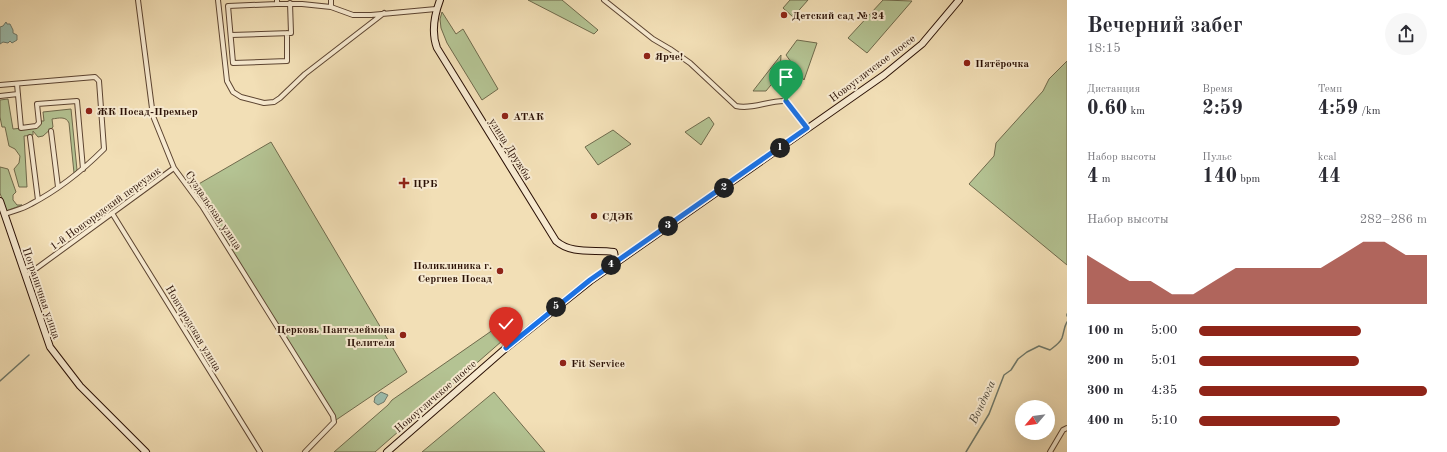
<!DOCTYPE html>
<html lang="ru">
<head>
<meta charset="utf-8">
<style>
	:root { --surface:#fff; --page:#f7f7f7; --text:#2b2b33; --muted:#7c7c81; --accent:#8f2418 }
	body { margin:0; font-family:"Old Standard TT",serif; background:var(--page); color:var(--text); height:100vh; display:flex; flex-direction:column; font-size:15px; white-space:nowrap }
	* { box-sizing:border-box; margin:0 }
	p { font-size:13px; color:var(--muted) }
	.icon { flex:none; width:22px; height:22px; fill:none; stroke:currentColor; stroke-width:2; stroke-linecap:round; stroke-linejoin:round }
	.map { position:relative; flex:1; overflow:hidden }
	.sheet { display:flex; flex-direction:column; background:var(--surface); width:380px }
	.sheet>* { flex:none }
	.needle { width:26px; rotate:241deg }
	.tools { position:absolute; left:1015px; top:400px; display:grid; gap:8px }
	.tools a { display:grid; place-items:center; width:40px; height:40px; border-radius:50%; background:var(--surface); box-shadow:0 4px 16px #0002; font-size:20px }
	.pin { position:absolute; display:grid; place-items:center; width:34px; height:34px; color:#fff; margin:-41px -17px; border-radius:50% 50% 50% 0; rotate:-45deg; box-shadow:0 0 4px #0007 }
	.pin .icon { rotate:45deg }
	.km { position:absolute; width:20px; height:20px; margin:-10px; border-radius:50%; background:#222; color:#fff; font-size:11px; line-height:20px; text-align:center }
	.round { display:grid; place-items:center; flex:none; width:42px; height:42px; border-radius:21px; background:var(--page) }
	.head { display:flex; align-items:center; justify-content:space-between; height:68px; padding:0 20px }
	h1 { font-size:22px; font-weight:700; line-height:30px }
	.figures { display:grid; grid-template-columns:repeat(3,1fr); gap:6px; height:68px; padding:4px 20px }
	.figures div { display:grid; align-content:center }
	.figures b { font-size:20px; font-weight:700 }
	.figures small { font-size:11px; font-weight:400 }
	.figures p { font-size:11px }
	.chart { height:112px; padding:8px 20px }
	.chart p { display:flex; justify-content:space-between }
	.chart svg { width:100%; height:72px; margin-top:4px; fill:var(--accent); opacity:.7 }
	ul { padding:0 20px; list-style:none; font-size:13px }
	li { display:grid; grid-template-columns:64px 48px 1fr; align-items:center; height:30px }
	li i { height:10px; border-radius:5px; background:var(--accent) }
	main { display:flex; flex:1; min-height:0 }
	.map>svg:first-child { display:block }
</style>
</head>
<body>
<main>
<div class="map">
<svg width="1067" height="452" viewBox="0 0 1067 452">
	<rect width="100%" height="100%" fill="#f2dfb6"/>
	<filter id="stains"><feTurbulence type="fractalNoise" baseFrequency=".005" numOctaves="4"/><feColorMatrix values="0 0 0 0 .2 0 0 0 0 .09 0 0 0 0 .02 0 0 0 .5 -.17"/></filter>
	<radialGradient id="worn" r=".72"><stop offset=".6" stop-color="#630" stop-opacity="0"/><stop offset="1" stop-color="#630" stop-opacity=".3"/></radialGradient>
	<!-- green -->
	<path fill="#b4c393" stroke="#6f6a4c" d="M528,0H562L598,30L594,34Z
		M790,0H808L793,17L783,8Z
		M883,0L912,1L867,53L848,38Z
		M442,12L456,34L463,29L498,89L482,100L447,43L441,28L440,19Z
		M797,40L817,43L804,80L786,55Z
		M781,55L780,74L766,91H753Z
		M1067,61V265L969,184L994,156L996,143L1043,91L1049,79Z
		M8,99L13,129L32,127L41,121H44L43,112L71,109L77,170L74,173L69,123C66,116 59,118 52,119L53,127L43,136L38,137L33,131V135L24,136L27,187H19L14,169L19,163L20,156L15,149L9,146L5,127H2L0,117V100Z
		M709,117L714,124L701,145L685,132Z
		M613,130L631,144L598,165L585,147Z
		M271,142L407,372L336,420L190,189Z
		M0,167L8,169L16,192L13,195V200L17,205H22L6,211L0,193Z
		M513,316L521,319L510,334L375,452H334L388,405L392,400Z
		M494,392L545,452H422Z"/>
	<!-- water -->
	<path fill="#9bbdae" stroke="#6e786a" d="M6,22L7,24H10L13,30V33L17,35V40L12,43L10,41L8,43L3,42L0,44V27L3,26Z
		M381,392L388,395L384,402L378,405L374,402L375,397Z"/>
	<g fill="none" stroke-linecap="round" stroke-linejoin="round">
		<!-- stream -->
		<path stroke="#6e786a" stroke-width="1.5" d="M1067,314V316
			M0,381L29,355
			M966,452L989,414L1004,375L1011,370L1018,359L1027,352L1039,346L1050,350C1054,347 1060,343 1062,338C1064,332 1064,327 1067,322"/>
		<defs>
			<path id="street" d="M138,0L153,116L174,168L202,206L333,416L334,422L305,452
				M218,0L227,81L233,92L241,97L264,103L274,102L280,98L305,74L384,13
				M277,0V4H302L331,7L353,15H371L436,9
				M604,0L653,39L670,49L690,63L736,106C752,110 769,100 786,101L807,129
				M277,4L228,6L233,63L287,61V33
				M331,7V0
				M231,35L291,33L290,3
				M17,84L21,128L36,126L39,123L37,104L77,101L83,169
				M0,85L95,77L99,81L104,149C82,171 58,190 31,204C23,209 13,211 5,214
				M0,96L18,94
				M51,131L58,187
				M30,137L38,200
				M112,213L260,452
				M26,276L174,168
				M1050,452L1063,430L1067,428"/>
			<path id="secondary" d="M440,0C434,16 431,32 437,48L556,241C572,255 595,249 614,252L616,262
				M0,201L50,347L80,386L146,452
				M387,452L506,348L590,281L884,75L922,44L959,0"/>
		</defs>
		<!-- street casing -->
		<use href="#street" stroke="#5c4431" stroke-width="6"/>
		<!-- secondary casing -->
		<use href="#secondary" stroke="#2a1005" stroke-width="8"/>
		<!-- street -->
		<use href="#street" stroke="#f7ead0" stroke-width="4"/>
		<!-- secondary -->
		<use href="#secondary" stroke="#f7ead0" stroke-width="6"/>
	</g>
	<g fill="none" stroke-linecap="round" stroke-linejoin="round">
		<defs>
			<path id="route" d="M506,348L590,280L807,128L786,101"/>
		</defs>
		<!-- route casing -->
		<use href="#route" stroke="#fff" stroke-width="8"/>
		<!-- route -->
		<use href="#route" stroke="#1a73e8" stroke-width="5"/>
	</g>
	<!-- markers -->
	<g fill="#8f2418" stroke="#f7ead0" stroke-width="1.5">
		<circle cx="784" cy="15" r="4"/>
		<circle cx="647" cy="56" r="4"/>
		<circle cx="967" cy="63" r="4"/>
		<circle cx="89" cy="111" r="4"/>
		<circle cx="505" cy="116" r="4"/>
		<path d="M402 177h4v4h4v4h-4v4h-4v-4h-4v-4h4z"/>
		<circle cx="594" cy="216" r="4"/>
		<circle cx="500" cy="271" r="4"/>
		<circle cx="403" cy="335" r="4"/>
		<circle cx="563" cy="363" r="4"/>
	</g>
	<g text-anchor="middle" stroke-width="4" stroke-linejoin="round" paint-order="stroke">
		<!-- poi labels -->
		<g font-size="11" font-weight="bold" fill="#2a1005" stroke="#f7ead0" text-anchor="start">
			<text x="792" y="19">Детский сад № 24</text>
			<text x="655" y="60">Ярче!</text>
			<text x="975" y="67">Пятёрочка</text>
			<text x="97" y="115">ЖК Посад-Премьер</text>
			<text x="513" y="120">АТАК</text>
			<text x="413" y="187">ЦРБ</text>
			<text x="602" y="220">СДЭК</text>
			<text x="492" y="269" text-anchor="end">Поликлиника г.<tspan x="492" dy="13">Сергиев Посад</tspan></text>
			<text x="395" y="333" text-anchor="end">Церковь Пантелеймона<tspan x="395" dy="13">Целителя</tspan></text>
			<text x="571" y="367">Fit Service</text>
		</g>
		<!-- street labels -->
		<g font-size="11" fill="#2a1005" stroke="#f7ead0">
			<text transform="translate(872 68) rotate(-37)" y="4">Новоугличское шоссе</text>
			<text transform="translate(511 149) rotate(58)" y="4">улица Дружбы</text>
			<text transform="translate(105 208) rotate(-36)" y="4">1-й Новгородский переулок</text>
			<text transform="translate(214 210) rotate(56)" y="4">Суздальская улица</text>
			<text transform="translate(42 293) rotate(71)" y="4">Пограничная улица</text>
			<text transform="translate(194 328) rotate(59)" y="4">Новгородская улица</text>
			<text transform="translate(435 396) rotate(-41)" y="4">Новоугличское шоссе</text>
		</g>
		<!-- water labels -->
		<g font-size="12" font-style="italic" fill="#524d40" stroke="#f7ead0">
			<text transform="translate(982 402) rotate(-65)" y="4">Вондюга</text>
		</g>
	</g>
	<rect width="100%" height="100%" filter="url(#stains)"/>
	<rect width="100%" height="100%" fill="url(#worn)"/>
</svg>
<div class="tools">
<a><svg class="needle" viewBox="-14 -14 28 28"><path d="M0-13l5 13h-10z" fill="#e53935"/><path d="M0 13l5-13h-10z" fill="#7c7c81"/></svg></a>
</div>
<div class="pin" style="left:786px;top:101px;background:#1e9e55"><svg class="icon" aria-label="arrive" viewBox="0 0 24 24"><path d="M6 21V4h12l-3 4 3 4H6"/></svg></div>
<div class="pin" style="left:506px;top:348px;background:#d93025"><svg class="icon" aria-label="check" viewBox="0 0 24 24"><path d="M5 12l5 5 9-10"/></svg></div>
<b class="km" style="left:780px;top:148px">1</b>
<b class="km" style="left:724px;top:188px">2</b>
<b class="km" style="left:668px;top:226px">3</b>
<b class="km" style="left:611px;top:265px">4</b>
<b class="km" style="left:556px;top:307px">5</b>
</div>
<section class="sheet">
<div class="head"><div><h1>Вечерний забег</h1><p>18:15</p></div><a class="round"><svg class="icon" aria-label="share" viewBox="0 0 24 24"><path d="M12 15V3M7 8l5-5 5 5M5 13v7h14v-7"/></svg></a></div>
<div class="figures">
<div><p>Дистанция</p><b>0.60<small> km</small></b></div>
<div><p>Время</p><b>2:59</b></div>
<div><p>Темп</p><b>4:59<small> /km</small></b></div>
</div>
<div class="figures">
<div><p>Набор высоты</p><b>4<small> m</small></b></div>
<div><p>Пульс</p><b>140<small> bpm</small></b></div>
<div><p>kcal</p><b>44</b></div>
</div>
<div class="chart"><p><span>Набор высоты</span>282–286 m</p>
<svg viewBox="0 0 160 44" preserveAspectRatio="none"><path d="M0 44V14L10 22L20 30L30 30L40 38L50 38L60 30L70 22L80 22L90 22L100 22L110 22L120 14L130 6L140 6L150 14L160 14V44z"/></svg>
</div>
<ul>
<li><b>100 m</b>5:00<i style="width:71%"></i></li>
<li><b>200 m</b>5:01<i style="width:70%"></i></li>
<li><b>300 m</b>4:35<i style="width:100%"></i></li>
<li><b>400 m</b>5:10<i style="width:62%"></i></li>
</ul>
</section>
</main>
</body>
</html>
